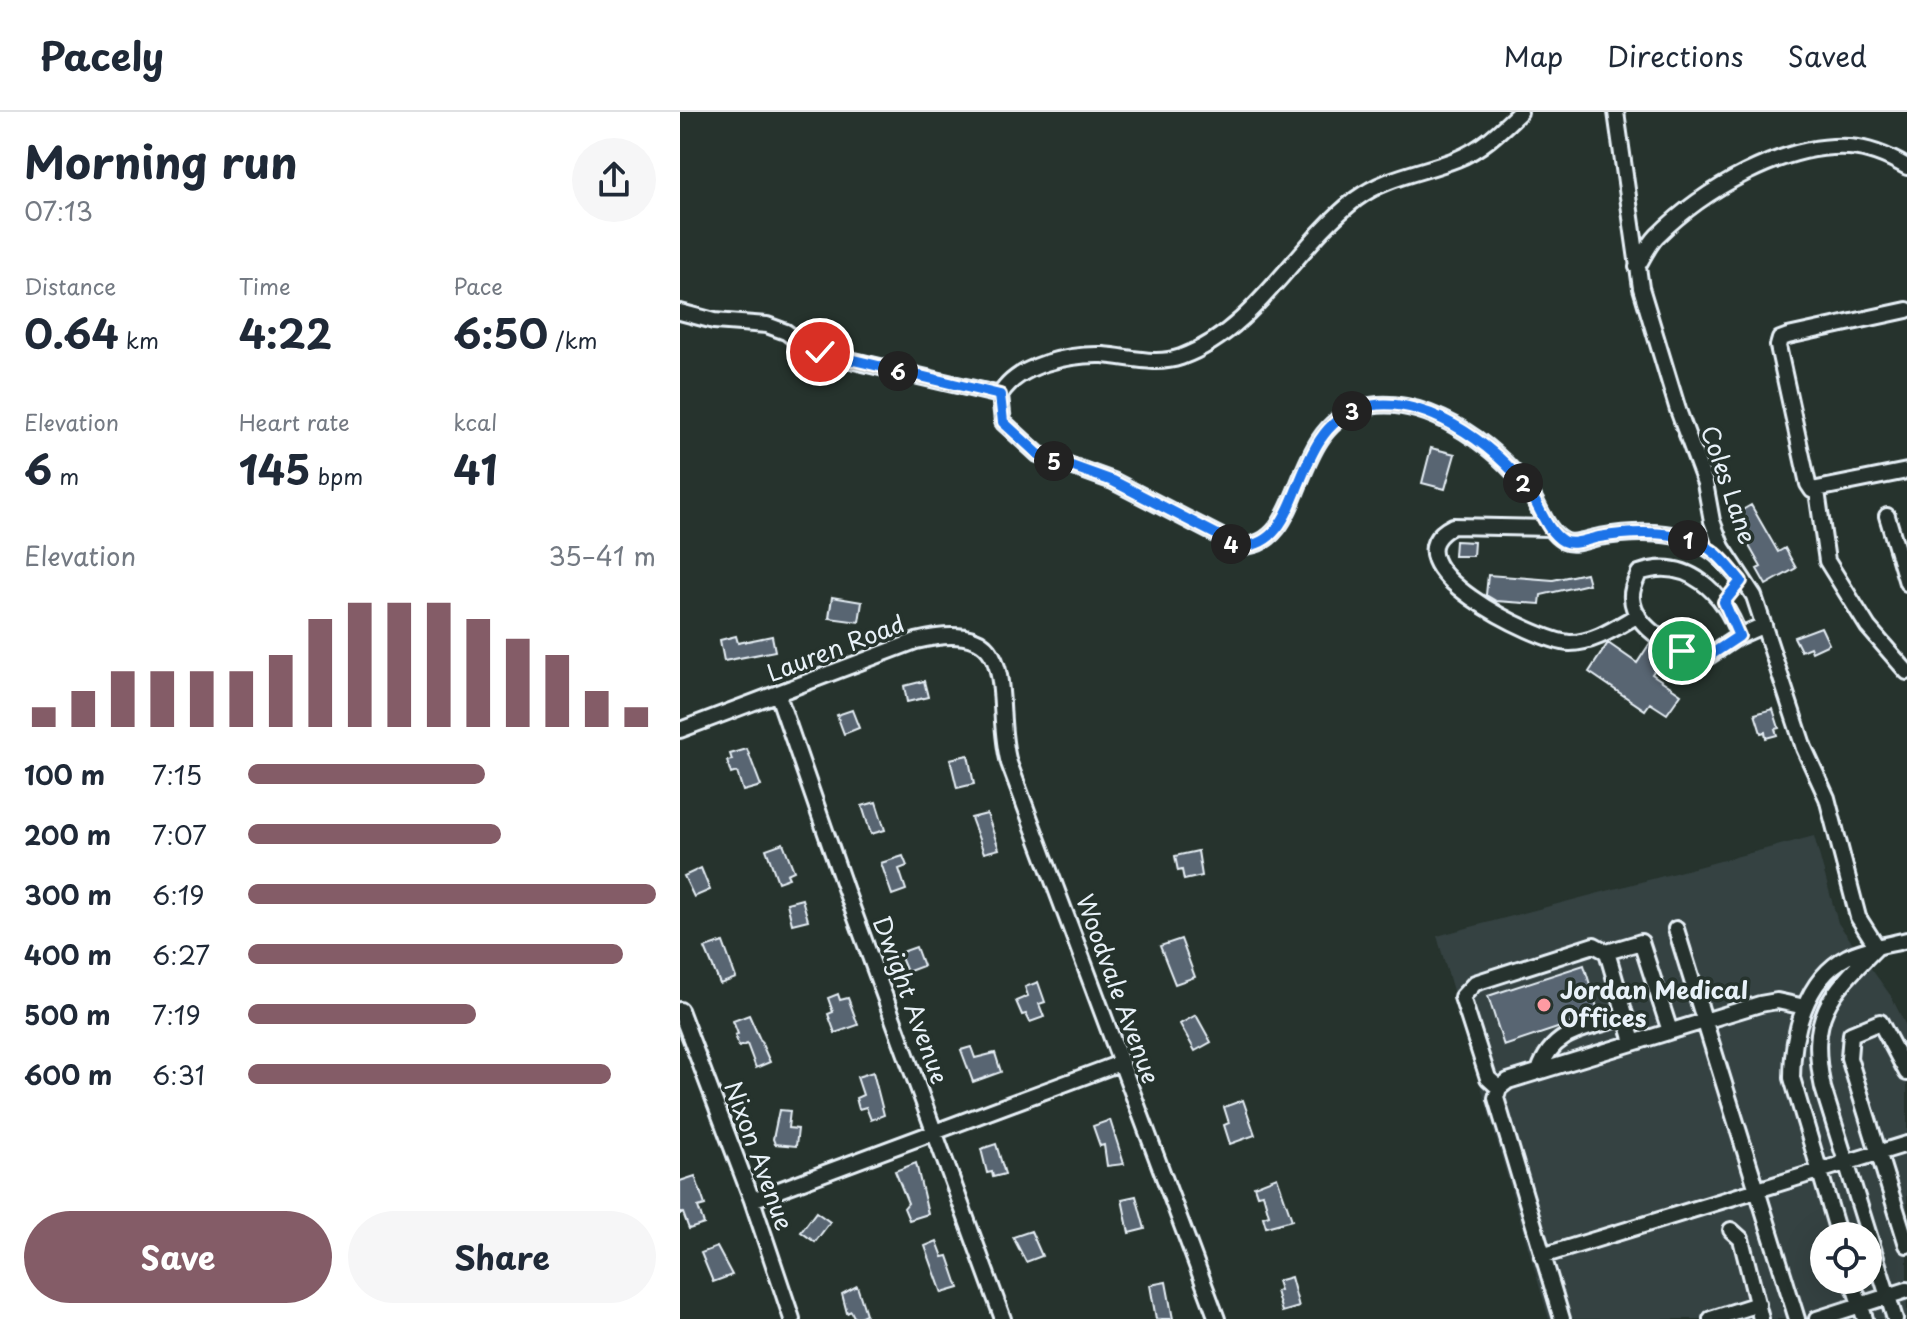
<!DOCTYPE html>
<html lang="en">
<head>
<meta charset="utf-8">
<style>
	:root { --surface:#fff; --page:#f6f6f7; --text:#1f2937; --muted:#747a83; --line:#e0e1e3; --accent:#845c67 }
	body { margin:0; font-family:"Playpen Sans",sans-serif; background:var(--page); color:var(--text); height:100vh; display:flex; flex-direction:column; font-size:30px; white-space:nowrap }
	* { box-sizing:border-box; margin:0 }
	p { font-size:26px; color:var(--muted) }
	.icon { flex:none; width:44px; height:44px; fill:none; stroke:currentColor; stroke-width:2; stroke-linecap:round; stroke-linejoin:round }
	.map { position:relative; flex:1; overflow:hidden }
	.details { display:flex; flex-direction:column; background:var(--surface); width:680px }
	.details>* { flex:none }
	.controls { position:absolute; left:1130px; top:1110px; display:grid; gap:16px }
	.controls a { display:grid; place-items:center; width:72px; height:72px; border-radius:50%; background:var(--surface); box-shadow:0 8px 32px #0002; font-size:40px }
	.pin { position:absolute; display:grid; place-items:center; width:68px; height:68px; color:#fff; margin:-34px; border:4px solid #fff; border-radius:50%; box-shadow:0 2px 8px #0007 }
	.km { position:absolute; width:40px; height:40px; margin:-20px; border-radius:50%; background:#222; color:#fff; font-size:22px; line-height:40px; text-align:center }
	.round { display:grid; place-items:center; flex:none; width:84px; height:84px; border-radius:42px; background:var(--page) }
	.overview { display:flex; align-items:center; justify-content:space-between; height:136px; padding:0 24px }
	h1 { font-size:44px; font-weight:700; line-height:60px }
	.figures { display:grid; grid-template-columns:repeat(3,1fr); gap:12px; height:136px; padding:8px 24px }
	.figures div { display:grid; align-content:center }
	.figures b { font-size:40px; font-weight:700 }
	.figures small { font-size:22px; font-weight:400 }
	.figures p { font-size:22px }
	.chart { height:224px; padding:16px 24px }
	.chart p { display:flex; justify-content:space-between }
	.chart svg { width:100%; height:144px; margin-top:8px; stroke:var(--accent); stroke-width:6 }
	.primary-button { display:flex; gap:16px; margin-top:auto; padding:16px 24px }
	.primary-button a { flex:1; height:92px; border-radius:48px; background:var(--accent); color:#fff; font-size:32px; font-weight:700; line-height:92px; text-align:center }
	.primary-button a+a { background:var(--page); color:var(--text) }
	ul { padding:0 24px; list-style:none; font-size:26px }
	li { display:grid; grid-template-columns:128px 96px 1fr; align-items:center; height:60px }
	li i { height:20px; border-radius:10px; background:var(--accent) }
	header { display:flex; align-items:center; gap:48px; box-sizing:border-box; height:112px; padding:0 40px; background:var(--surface); border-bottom:2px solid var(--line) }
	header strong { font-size:38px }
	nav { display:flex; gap:44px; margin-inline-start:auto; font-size:28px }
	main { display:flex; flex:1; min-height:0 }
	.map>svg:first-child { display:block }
</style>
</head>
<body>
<header>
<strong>Pacely</strong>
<nav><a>Map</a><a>Directions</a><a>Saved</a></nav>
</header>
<main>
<section class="details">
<div class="overview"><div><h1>Morning run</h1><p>07:13</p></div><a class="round"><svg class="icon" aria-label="share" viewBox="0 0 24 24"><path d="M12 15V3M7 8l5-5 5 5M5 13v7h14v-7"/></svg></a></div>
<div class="figures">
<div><p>Distance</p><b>0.64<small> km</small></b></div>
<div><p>Time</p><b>4:22</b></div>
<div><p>Pace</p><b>6:50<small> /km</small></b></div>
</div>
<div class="figures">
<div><p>Elevation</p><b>6<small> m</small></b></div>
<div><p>Heart rate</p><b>145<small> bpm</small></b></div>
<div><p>kcal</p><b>41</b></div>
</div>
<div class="chart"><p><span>Elevation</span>35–41 m</p>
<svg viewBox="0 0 160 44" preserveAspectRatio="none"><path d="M5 44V38M15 44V33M25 44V27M35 44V27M45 44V27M55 44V27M65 44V22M75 44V11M85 44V6M95 44V6M105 44V6M115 44V11M125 44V17M135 44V22M145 44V33M155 44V38"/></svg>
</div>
<ul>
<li><b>100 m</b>7:15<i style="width:58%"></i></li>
<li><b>200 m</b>7:07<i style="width:62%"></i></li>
<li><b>300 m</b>6:19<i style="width:100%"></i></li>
<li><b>400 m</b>6:27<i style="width:92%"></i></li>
<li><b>500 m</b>7:19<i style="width:56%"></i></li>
<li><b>600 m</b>6:31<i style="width:89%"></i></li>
</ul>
<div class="primary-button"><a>Save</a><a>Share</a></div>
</section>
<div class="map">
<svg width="1227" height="1207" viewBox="0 0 1227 1207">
	<rect width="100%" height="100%" fill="#26332d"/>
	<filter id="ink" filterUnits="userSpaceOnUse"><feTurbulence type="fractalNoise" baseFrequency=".0125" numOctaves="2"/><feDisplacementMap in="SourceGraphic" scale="16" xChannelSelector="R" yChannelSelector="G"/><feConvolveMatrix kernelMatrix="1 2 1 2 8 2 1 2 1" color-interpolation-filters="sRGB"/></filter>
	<g filter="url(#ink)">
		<!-- built -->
		<path fill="#354242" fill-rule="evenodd" d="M1134,724L1158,811L1211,884L1227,916V1207H869L757,824ZM1144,1124H1188V1168H1144Z"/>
		<!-- building -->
		<path fill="#596572" stroke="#e8f1f8" stroke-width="2" d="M751,336L775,342L765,377L742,371Z
			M1071,393L1098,440L1105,436L1116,456L1086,473L1077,457L1081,455L1052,404Z
			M775,429L794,430L793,444H774Z
			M906,461L909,472L861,483L860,492L816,489L806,483L808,463L873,468Z
			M152,485L182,490L179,510L149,506Z
			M1141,515L1149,532L1132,540L1130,535L1121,539L1114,525Z
			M56,524L58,531L92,524L95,539L44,549L40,528Z
			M928,531L957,551L970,531L987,541L972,562L1001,582L987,602L970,591L965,598L909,560Z
			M244,569L248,585L227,590L224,574Z
			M1093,597L1099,616L1095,617L1097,623L1086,626L1085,620L1081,621L1075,602Z
			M172,598L179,616L164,622L157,603Z
			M67,637L81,674L63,679L57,660L51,662L47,649L52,648L50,642Z
			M288,643L294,672L277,676L270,647Z
			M196,690L205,718L191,722L182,694Z
			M307,702L319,737L304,741L291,706Z
			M103,731L114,759L107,762L109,766L98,770L86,737Z
			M518,739L522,764L504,768L502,758L498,759L495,744Z
			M223,744L227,754L219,757L226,778L212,783L201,751Z
			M21,756L30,778L14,785L4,764Z
			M122,787L128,808L112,812L107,791Z
			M501,827L515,865L495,872L480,834Z
			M43,830L56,866L40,872L25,836Z
			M236,835L243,854L227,860L219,841Z
			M904,853L919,902L824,934L808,884Z
			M358,870L365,890L359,892L364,905L350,910L346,902L342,903L336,889L348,884L345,875Z
			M158,882L160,888L168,886L178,913L155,921L148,902L153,900L148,886Z
			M69,903L90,950L76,956L67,932L59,935L55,923L58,922L53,909Z
			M516,903L531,930L515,939L500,912Z
			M291,935L295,946L315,941L321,960L293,970L281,938Z
			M193,960L204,1003L191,1008L186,995L179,997L176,986L183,983L177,965Z
			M563,988L575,1023L550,1032L544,1013L549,1011L544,995Z
			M99,998L110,999L108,1016L118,1017L116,1034L95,1032L93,1027Z
			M430,1008L444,1052L427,1054L424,1033L420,1034L413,1014Z
			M316,1032L325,1062L313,1065L312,1060L307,1061L301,1037Z
			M236,1051L248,1102L229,1108L224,1096L228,1091L215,1059Z
			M15,1064L25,1093L18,1095L24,1112L9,1117L3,1101L0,1102V1069Z
			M597,1065L612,1108L586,1115L583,1105L589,1103L583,1082L577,1083L574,1074Z
			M456,1084L465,1117L449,1121L442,1087Z
			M136,1100L150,1110L135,1130L121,1120Z
			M351,1119L362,1144L346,1150L333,1125Z
			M257,1129L263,1145L268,1144L279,1176L262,1181L245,1134Z
			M37,1135L52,1163L33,1170L21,1141Z
			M611,1165L619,1195L602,1200L596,1179L600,1178L597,1169Z
			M486,1170L493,1207H476L470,1173Z
			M177,1174L186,1202L175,1207L171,1199L167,1201L162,1182Z"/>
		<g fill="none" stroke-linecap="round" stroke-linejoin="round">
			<defs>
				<path id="minor" d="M936,0L961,176L998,298L1025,371L1032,409L1042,435L1074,484L1124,636L1147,686L1178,805L1197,835
					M957,155C963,145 969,132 977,124C1022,79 1103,31 1169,35C1189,36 1210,45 1227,55
					M1227,198L1108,224L1100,227L1098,234L1128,372L1132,378L1227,359
					M0,200L34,209L87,213L106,220L126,235L153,244L320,283C338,252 390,242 423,243C450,245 475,254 501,245C576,218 615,134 676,87C707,64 742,61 777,47C802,37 821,18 840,0
					M320,283L323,310L358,342L433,369L559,434C626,437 608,320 678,297C738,277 816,332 849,379C860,395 866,419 884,429C894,434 908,427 919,425C954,419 1001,417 1032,439C1043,446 1052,459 1061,469
					M1137,379L1147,449L1188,515L1227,560
					M1207,404L1227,471
					M870,416L773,414C699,451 858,530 890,531C915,531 938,514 958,503
					M1059,524C1044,481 1008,444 959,461C956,469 951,477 952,486C954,517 1001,543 1029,544L1059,524L1084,513
					M98,583L166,779L323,1207
					M0,618L236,529C347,502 311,588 329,651L537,1207
					M996,817L1117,1207
					M1197,835C1148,884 1128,904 1143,976L1215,1207
					M0,898L72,1088L112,1207
					M953,930L927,840L961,830L990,919
					M859,959C873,917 907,917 946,905
					M1227,961L1200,910L1171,922L1169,946L1227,1133
					M819,976L808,966L782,885L795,871L914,833L927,840
					M72,1088L440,951
					M1051,1118L1061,1127L1081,1207
					M1159,1124L1112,966C1112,923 1125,867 1167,845C1184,836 1207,833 1227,828
					M862,1144L1227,1032
					M1172,1168L1185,1207
					M882,1207L816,986L819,976L828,969L1080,892L1097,889L1125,895
					M1031,1207L1078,1192
					M1137,1207L1227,1178"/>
			</defs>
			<!-- minor casing -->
			<use href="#minor" stroke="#e8f1f8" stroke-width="20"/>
			<!-- minor -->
			<use href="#minor" stroke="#26332d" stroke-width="14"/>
		</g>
	</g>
	<g fill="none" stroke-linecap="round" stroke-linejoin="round" filter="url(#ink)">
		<defs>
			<path id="route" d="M140,240L320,283L323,310L358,342L433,369L559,434C626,437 608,321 678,297C738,276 816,333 849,379C860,395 866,419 883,429C894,434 908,427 919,425C954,419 1001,417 1031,438C1043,446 1052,459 1061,469L1044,490L1059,524L1029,544L1002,539"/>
		</defs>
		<!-- route casing -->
		<use href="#route" stroke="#fff" stroke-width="16"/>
		<!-- route -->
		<use href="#route" stroke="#1a73e8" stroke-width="10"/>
	</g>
	<!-- markers -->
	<circle fill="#ff9aa2" stroke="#26332d" stroke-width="3" cx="864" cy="893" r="8"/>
	<g text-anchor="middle" stroke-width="7" stroke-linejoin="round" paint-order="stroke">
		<!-- street labels -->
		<g font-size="24" fill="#e8f1f8" stroke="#26332d">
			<text transform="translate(1048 373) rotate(71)" y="8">Coles Lane</text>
			<text transform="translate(156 537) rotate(-21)" y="8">Lauren Road</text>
			<text transform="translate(437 877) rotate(70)" y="8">Woodvale Avenue</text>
			<text transform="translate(230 888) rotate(70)" y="8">Dwight Avenue</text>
			<text transform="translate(78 1044) rotate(70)" y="8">Nixon Avenue</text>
		</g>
		<!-- poi labels -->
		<g font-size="24" font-weight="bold" fill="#e8f1f8" stroke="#26332d" text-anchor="start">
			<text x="880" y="887">Jordan Medical<tspan x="880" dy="28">Offices</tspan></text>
		</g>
	</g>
</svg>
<div class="controls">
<a><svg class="icon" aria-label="locate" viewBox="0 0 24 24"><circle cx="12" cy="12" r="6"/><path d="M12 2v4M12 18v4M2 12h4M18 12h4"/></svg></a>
</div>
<div class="pin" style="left:1002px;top:539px;background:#1e9e55"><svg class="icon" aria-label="arrive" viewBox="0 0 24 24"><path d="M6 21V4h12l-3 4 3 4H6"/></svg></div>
<div class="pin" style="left:140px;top:240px;background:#d93025"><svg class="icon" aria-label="check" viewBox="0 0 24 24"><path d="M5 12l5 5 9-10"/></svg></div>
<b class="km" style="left:1008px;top:428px">1</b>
<b class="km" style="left:843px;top:371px">2</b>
<b class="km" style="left:672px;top:299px">3</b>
<b class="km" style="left:551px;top:432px">4</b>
<b class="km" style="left:374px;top:349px">5</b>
<b class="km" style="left:218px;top:259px">6</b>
</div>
</main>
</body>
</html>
